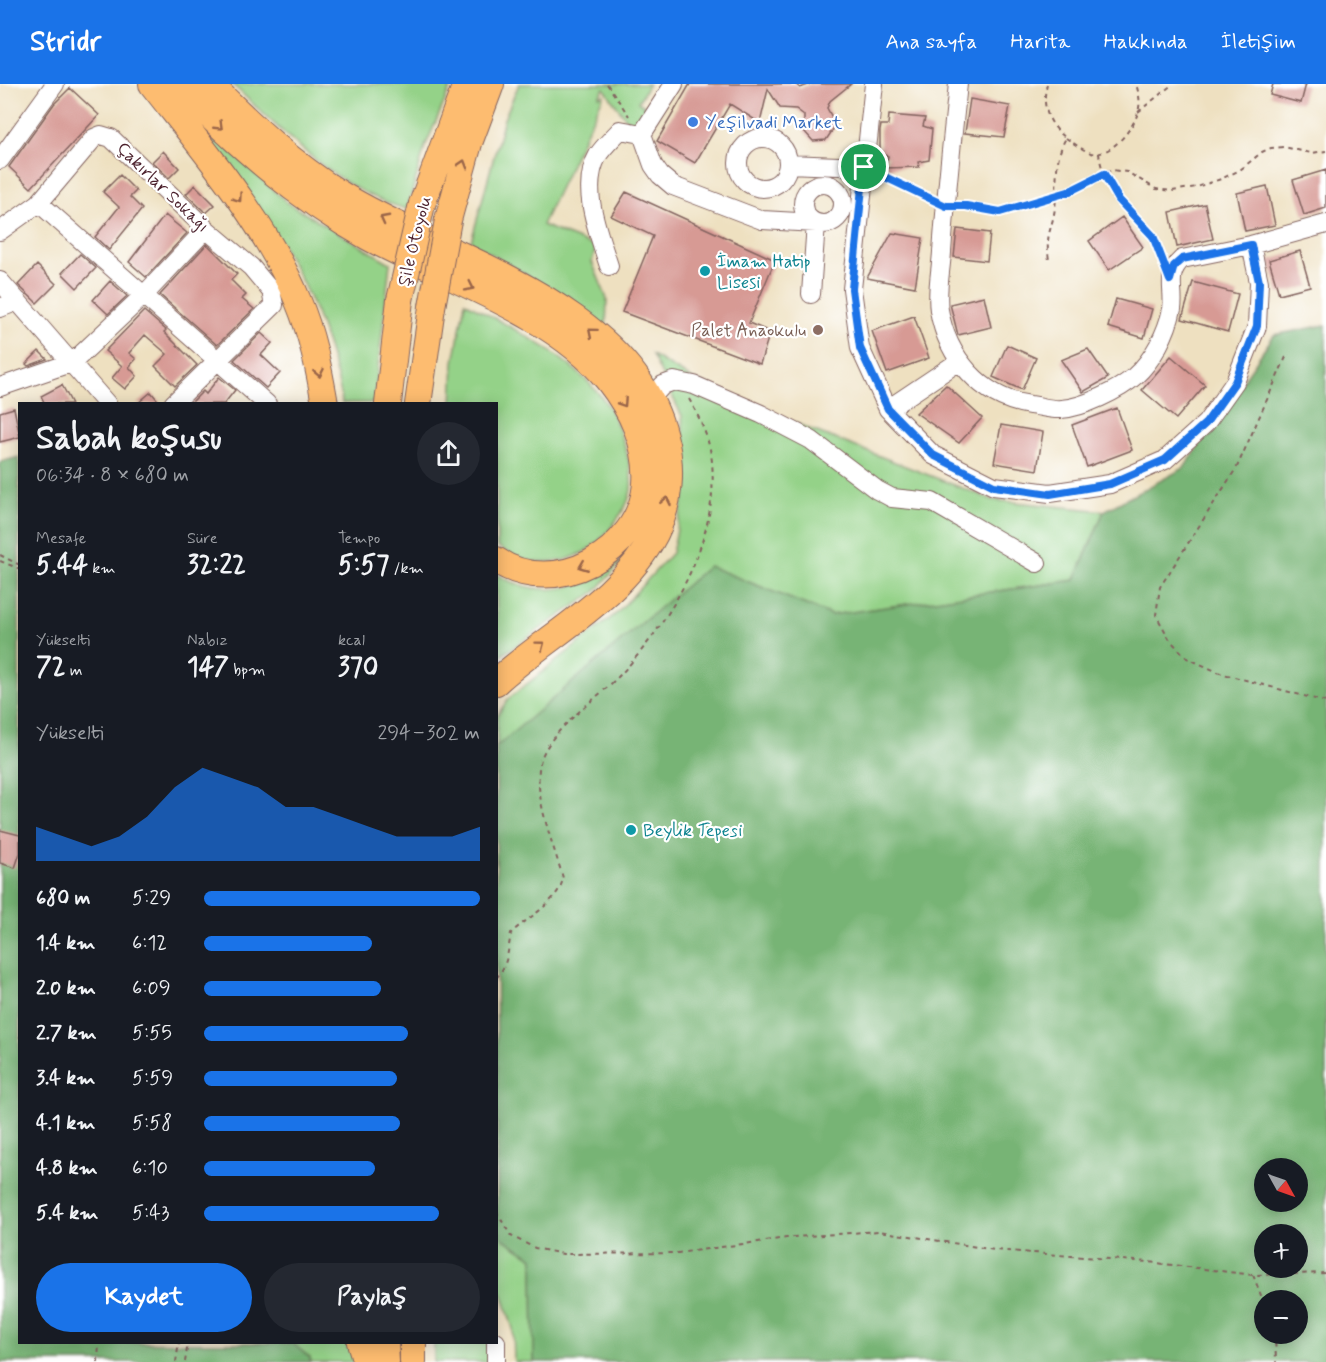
<!DOCTYPE html>
<html lang="tr">
<head>
<meta charset="utf-8">
<style>
	:root { --surface:#171b24; --page:#242831; --text:#f1f3f6; --muted:#9ea1a6; --accent:#1a73e8 }
	body { margin:0; font-family:Mynerve,sans-serif; background:var(--page); color:var(--text); height:100vh; display:flex; flex-direction:column; font-size:22px; white-space:nowrap }
	* { box-sizing:border-box; margin:0 }
	p { font-size:20px; color:var(--muted) }
	.icon { flex:none; width:33px; height:33px; fill:none; stroke:currentColor; stroke-width:2; stroke-linecap:round; stroke-linejoin:round }
	.map { position:relative; flex:1; overflow:hidden }
	.panel { position:absolute; left:18px; top:318px; width:480px; height:942px; display:flex; flex-direction:column; background:var(--surface); border-radius:0px; box-shadow:0 3px 15px #0003 }
	.panel>* { flex:none }
	.needle { width:39px; rotate:130deg }
	.fabs { position:absolute; left:1254px; top:1074px; display:grid; gap:12px }
	.fabs a { display:grid; place-items:center; width:54px; height:54px; border-radius:50%; background:var(--surface); box-shadow:0 3px 15px #0003; font-size:30px }
	.pin { position:absolute; display:grid; place-items:center; width:51px; height:51px; color:#fff; margin:-26px; border:3px solid #fff; border-radius:50%; box-shadow:0 2px 6px #0007 }
	.round { display:grid; place-items:center; flex:none; width:63px; height:63px; border-radius:32px; background:var(--page) }
	.summary { display:flex; align-items:center; justify-content:space-between; height:102px; padding:0 18px }
	h1 { font-size:33px; font-weight:700; line-height:45px }
	.figures { display:grid; grid-template-columns:repeat(3,1fr); gap:9px; height:102px; padding:6px 18px }
	.figures div { display:grid; align-content:center }
	.figures b { font-size:26px; font-weight:700 }
	.figures small { font-size:16px; font-weight:400 }
	.figures p { font-size:16px }
	.chart { height:168px; padding:12px 18px }
	.chart p { display:flex; justify-content:space-between }
	.chart svg { width:100%; height:108px; margin-top:6px; fill:var(--accent); opacity:.7 }
	.primary-button { display:flex; gap:12px; margin-top:auto; padding:12px 18px }
	.primary-button a { flex:1; height:69px; border-radius:36px; background:var(--accent); color:#fff; font-size:24px; font-weight:700; line-height:69px; text-align:center }
	.primary-button a+a { background:var(--page); color:var(--text) }
	ul { padding:0 18px; list-style:none; font-size:20px }
	li { display:grid; grid-template-columns:96px 72px 1fr; align-items:center; height:45px }
	li i { height:15px; border-radius:8px; background:var(--accent) }
	header { display:flex; align-items:center; gap:36px; box-sizing:border-box; height:84px; padding:0 30px; background:var(--accent); color:#fff }
	header strong { font-size:28px }
	nav { display:flex; gap:33px; margin-inline-start:auto; font-size:21px }
	.map>svg:first-child { display:block }
</style>
</head>
<body>
<header>
<strong>Stridr</strong>
<nav><a>Ana sayfa</a><a>Harita</a><a>Hakkında</a><a>İletişim</a></nav>
</header>
<div class="map">
<svg width="1326" height="1278" viewBox="0 0 1326 1278">
	<rect width="100%" height="100%" fill="#fff"/>
	<filter id="ink" filterUnits="userSpaceOnUse"><feTurbulence type="fractalNoise" baseFrequency=".0167" numOctaves="2"/><feDisplacementMap in="SourceGraphic" scale="12" xChannelSelector="R" yChannelSelector="G"/><feConvolveMatrix kernelMatrix="1 2 1 2 8 2 1 2 1" color-interpolation-filters="sRGB"/></filter>
	<filter id="wash" filterUnits="userSpaceOnUse"><feTurbulence type="fractalNoise" baseFrequency=".008" numOctaves="4" result="noise"/><feDisplacementMap in="SourceGraphic" scale="24" xChannelSelector="R" yChannelSelector="G"/><feGaussianBlur stdDeviation="1.35" result="paint"/><feColorMatrix in="noise" values="0 0 0 0 0 0 0 0 0 0 0 0 0 0 0 0 0 1.4 0 .05"/><feComposite in="paint" operator="in"/></filter>
	<g filter="url(#wash)">
		<rect width="100%" height="100%" fill="#eee0c0"/>
		<!-- green -->
		<path fill="#94d288" stroke="#6f785a" stroke-width="1.5" d="M232,0H452L425,63L407,125C340,109 281,46 232,0Z
			M519,0H649L638,18L655,29L642,50L629,39L604,4L599,12L604,11L542,141L596,163L592,178L607,215L606,245L535,196L471,158L504,35Z
			M185,27L289,120L390,179L374,319H342C341,303 335,286 330,270C304,176 244,103 185,27Z
			M465,218C512,244 565,269 600,311C616,329 634,381 631,405C630,416 622,429 615,438C586,480 540,491 497,462L496,320H452L454,278Z
			M652,271L692,295L812,346L993,416L1104,427L1075,496L831,531L709,482L497,663V632L508,615L617,529L672,469L687,399L682,332Z
			M624,475L595,508L497,574L496,490C543,518 584,504 624,475Z
			M496,1143L502,1154L533,1173L534,1278H514L513,1245L503,1212L497,1203Z
			M292,1259H348L355,1278H311L310,1274Z
			M434,1259H488L489,1278H434Z"/>
		<!-- forest -->
		<path fill="#77b474" stroke="#606a50" stroke-width="1.5" fill-rule="evenodd" d="M1326,241V1278H534L533,1174L502,1154L497,1143L496,663L709,482L831,531L1075,496L1104,427L1184,384L1274,251ZM1264,1084H1298V1118H1264ZM1264,1150H1298V1184H1264ZM1264,1216H1298V1250H1264Z
			M19,373L20,1258L292,1259L310,1274L311,1278H0V378Z"/>
		<g id="blocks">
			<!-- building -->
			<path fill="#d79a94" d="M690,0H795L800,4L811,0H851L830,17L827,24L836,41L826,56L813,57L804,47V31L796,25L780,24L768,5L760,39L730,20L695,79L657,57Z
				M1273,0H1306L1301,19L1270,11Z
				M70,4L99,31L31,104L9,83L54,20Z
				M970,15L1010,22L1004,53L965,49Z
				M889,31L925,34L923,42L932,45L929,76L918,78L919,83L885,84L888,72L880,70V47L881,41H888Z
				M163,67L179,84L169,94L152,78Z
				M1326,86V124L1304,131L1293,96Z
				M120,91L136,107L130,113L142,125L109,166L95,153L119,123L103,108Z
				M195,101L215,121L206,129L186,110Z
				M1267,102L1275,141L1245,147L1237,109Z
				M626,108L775,176L749,239L770,248L760,280L622,228L653,152L611,132Z
				M1205,120L1213,155L1177,163L1170,128Z
				M165,131L187,149L146,193L129,178Z
				M1122,133L1143,163L1109,186L1089,157Z
				M957,145L990,149L987,177L954,173Z
				M892,149L923,154L915,203L867,194Z
				M207,160L237,190L231,196L246,211L242,215L254,225L217,261L160,211Z
				M1300,167L1310,202L1279,210L1269,176Z
				M80,170L96,184L77,204L62,189Z
				M37,181L56,200L37,219L18,201Z
				M110,197L127,212L108,230L93,216Z
				M1193,198L1238,210L1228,248L1182,235Z
				M984,212L991,243L958,251L950,220Z
				M1116,215L1152,225L1144,254L1108,243Z
				M144,227L166,246L164,248L197,281L175,302L155,282L167,270L145,251L129,269L136,275L129,283L137,292L125,305L112,294L122,282L105,267Z
				M914,232L929,274L887,289L872,247Z
				M261,249L272,259L261,271L280,289L266,304L234,276Z
				M1007,261L1036,274L1022,306L993,293Z
				M1088,265L1108,294L1083,308L1061,276Z
				M39,267L47,275L28,282L26,280Z
				M1171,272L1205,301L1176,335L1142,306Z
				M219,293L235,306L224,320H190L203,307L206,310Z
				M62,301L72,320H45L41,312Z
				M946,301L982,334L959,359L916,329Z
				M151,308L161,320H137Z
				M14,324L20,353L0,358V328Z
				M1117,324L1132,366L1087,383L1072,341Z
				M1001,341L1043,348L1037,386L994,379Z
				M0,746L20,751V769L15,784L0,779Z"/>
		</g>
	</g>
	<g filter="url(#ink)">
		<use href="#blocks" fill-opacity="0" stroke="#83635f" stroke-width="1.5"/>
		<g fill="none" stroke-linecap="round" stroke-linejoin="round">
			<defs>
				<path id="minor" d="M874,0L852,205L860,264L888,325L933,371L994,402L1050,409L1110,400L1165,376L1206,339L1235,298L1257,242L1259,198L1251,161
					M958,0C952,56 946,111 942,168C941,186 936,208 939,226C947,273 981,314 1030,321C1040,322 1051,326 1061,325C1082,324 1120,306 1135,292C1153,276 1167,249 1172,225C1175,206 1165,190 1182,175L1251,161L1326,140
					M642,50L653,81L660,91L673,102L762,136L816,139L811,210
					M642,50L674,0
					M738 79a25 25 0 1 1 50 0a25 25 0 1 1-50 0Z
					M0,76L55,0
					M788,80L864,83
					M803 120a20 20 0 1 1 40 0a20 20 0 1 1-40 0Z
					M39,119L267,320
					M0,147L39,119L94,54L101,51L111,54L206,145L251,183L271,207L274,221L173,320
					M609,182C599,150 579,104 598,71C604,62 613,54 620,46L642,50
					M0,197L107,320
					M0,224L18,217
					M0,303L73,278L144,211L206,145
					M650,315L663,301L674,297L694,301L761,330L811,356L877,406L892,414L932,418L1037,479
					M888,325L958,278
					M496,1258V1278"/>
				<path id="highway" d="M152,0C205,68 265,137 298,217C312,250 319,285 325,320
					M178,0C236,60 295,112 368,153C443,194 554,228 608,296C631,325 649,362 646,400C640,468 555,516 496,476
					M210,0C251,41 292,80 342,111C446,175 630,219 664,352C673,384 670,420 655,450C621,515 549,550 496,598
					M422,120L466,0
					M448,136L469,59L491,0
					M388,320L400,216
					M418,320L432,223
					M360,1258L366,1278
					M385,1258L386,1278
					M413,1258V1278"/>
			</defs>
			<!-- minor casing -->
			<use href="#minor" stroke="#83635f" stroke-width="20"/>
			<!-- highway casing -->
			<use href="#highway" stroke="#83635f" stroke-width="28"/>
			<!-- path -->
			<path stroke="#83635f" stroke-width="2" stroke-dasharray="4.5 4.5" stroke-linecap="butt" d="M607,0L629,32
				M1047,0C1041,22 1048,40 1066,54C1053,76 1058,101 1055,124C1052,146 1045,150 1049,176
				M1138,28L1173,0
				M1066,54C1073,59 1083,66 1091,69C1110,74 1134,44 1138,28C1141,18 1139,10 1136,0
				M1099,69C1104,116 1147,132 1163,175
				M881,90L932,115
				M961,122L1000,128L1011,126L1027,119L1068,108L1112,86L1127,88L1156,105L1172,107L1197,103L1221,95L1240,86L1262,68L1271,64L1284,63L1311,69L1326,67
				M1286,273L1237,383L1160,503L1156,531L1170,556L1187,574L1220,589L1326,618
				M0,471L20,481
				M0,477L20,485
				M496,894C508,882 508,865 511,849C528,833 559,818 563,794C554,762 533,712 540,679C547,647 599,614 621,590C672,536 719,455 712,378C710,356 700,334 689,315
				M20,952V954
				M496,1127L511,1152L535,1164L563,1170L678,1169L794,1153L879,1147L995,1166L1148,1178L1253,1191L1326,1189
				M1253,1191L1264,1219
				M1275,1250L1276,1278
				M98,1278L99,1258
				M176,1278L179,1258
				M185,1278L188,1258"/>
			<!-- minor -->
			<use href="#minor" stroke="#fff" stroke-width="18"/>
			<!-- highway -->
			<use href="#highway" stroke="#fdbc70" stroke-width="26"/>
			<defs>
				<path id="highway-bridge" d="M400,216L422,120
					M432,223L448,136"/>
			</defs>
			<!-- highway-bridge casing -->
			<use href="#highway-bridge" stroke="#83635f" stroke-width="28" stroke-linecap="butt"/>
			<!-- highway-bridge -->
			<use href="#highway-bridge" stroke="#fdbc70" stroke-width="26"/>
		</g>
		<!-- one-way arrows -->
		<defs><path id="oneway-chevron" d="M-2-3.5L2.5 0L-2 3.5" fill="none" stroke-width="1.6" stroke-linecap="round" stroke-linejoin="round" transform="scale(1.5)"/></defs>
		<g stroke="#9b664a">
			<use href="#oneway-chevron" transform="translate(219 42) rotate(44)"/>
			<use href="#oneway-chevron" transform="translate(463 80) rotate(-73)"/>
			<use href="#oneway-chevron" transform="translate(238 114) rotate(55)"/>
			<use href="#oneway-chevron" transform="translate(384 135) rotate(-152)"/>
			<use href="#oneway-chevron" transform="translate(470 203) rotate(26)"/>
			<use href="#oneway-chevron" transform="translate(592 248) rotate(-140)"/>
			<use href="#oneway-chevron" transform="translate(319 289) rotate(79)"/>
			<use href="#oneway-chevron" transform="translate(623 319) rotate(57)"/>
			<use href="#oneway-chevron" transform="translate(666 417) rotate(-79)"/>
			<use href="#oneway-chevron" transform="translate(583 482) rotate(158)"/>
			<use href="#oneway-chevron" transform="translate(541 561) rotate(-37)"/>
		</g>
	</g>
	<g fill="none" stroke-linecap="round" stroke-linejoin="round" filter="url(#ink)">
		<defs>
			<path id="route" d="M864,83L946,122H966L1000,128L1068,108L1104,90L1119,116L1153,152L1170,196L1174,182L1182,175L1251,161L1259,198L1257,242L1235,298L1206,339L1165,376L1110,400L1050,410L994,402L933,371L888,325L860,264L852,205Z"/>
		</defs>
		<!-- route casing -->
		<use href="#route" stroke="#fff" stroke-width="12"/>
		<!-- route -->
		<use href="#route" stroke="#1a73e8" stroke-width="8"/>
	</g>
	<!-- markers -->
	<circle fill="#3f7fe0" stroke="#fff" stroke-width="2" cx="693" cy="38" r="6"/>
	<g fill="#0f9aa8" stroke="#fff" stroke-width="2">
		<circle cx="705" cy="187" r="6"/>
		<circle cx="631" cy="746" r="6"/>
	</g>
	<circle fill="#8d6e63" stroke="#fff" stroke-width="2" cx="818" cy="246" r="6"/>
	<g text-anchor="middle" stroke-width="4.5" stroke-linejoin="round" paint-order="stroke">
		<!-- shop labels -->
		<g font-size="18" fill="#366cbe" stroke="#fff" text-anchor="start">
			<text x="705" y="44">Yeşilvadi Market</text>
		</g>
		<!-- street labels -->
		<g font-size="18" fill="#4a1f2b" stroke="#fff">
			<text transform="translate(163 103) rotate(44)" y="6">Çakırlar Sokağı</text>
			<text transform="translate(414 157) rotate(-76)" y="6">Şile Otoyolu</text>
		</g>
		<!-- culture labels -->
		<g font-size="18" fill="#0d838f" stroke="#fff" text-anchor="start">
			<text x="717" y="183">İmam Hatip<tspan x="717" dy="21">Lisesi</tspan></text>
			<text x="643" y="752">Beylik Tepesi</text>
		</g>
		<!-- education labels -->
		<g font-size="18" fill="#785e54" stroke="#fff" text-anchor="end">
			<text x="806" y="252">Palet Anaokulu</text>
		</g>
	</g>
</svg>
<div class="fabs">
<a><svg class="needle" viewBox="-14 -14 28 28"><path d="M0-13l5 13h-10z" fill="#e53935"/><path d="M0 13l5-13h-10z" fill="#9ea1a6"/></svg></a>
<a>+</a>
<a>−</a>
</div>
<div class="pin" style="left:864px;top:83px;background:#1e9e55"><svg class="icon" aria-label="arrive" viewBox="0 0 24 24"><path d="M6 21V4h12l-3 4 3 4H6"/></svg></div>
<section class="panel">
<div class="summary"><div><h1>Sabah koşusu</h1><p>06:34 · 8 × 680 m</p></div><a class="round"><svg class="icon" aria-label="share" viewBox="0 0 24 24"><path d="M12 15V3M7 8l5-5 5 5M5 13v7h14v-7"/></svg></a></div>
<div class="figures">
<div><p>Mesafe</p><b>5.44<small> km</small></b></div>
<div><p>Süre</p><b>32:22</b></div>
<div><p>Tempo</p><b>5:57<small> /km</small></b></div>
</div>
<div class="figures">
<div><p>Yükselti</p><b>72<small> m</small></b></div>
<div><p>Nabız</p><b>147<small> bpm</small></b></div>
<div><p>kcal</p><b>370</b></div>
</div>
<div class="chart"><p><span>Yükselti</span>294–302 m</p>
<svg viewBox="0 0 160 44" preserveAspectRatio="none"><path d="M0 44V30L10 34L20 38L30 34L40 26L50 14L60 6L70 10L80 14L90 22L100 22L110 26L120 30L130 34L140 34L150 34L160 30V44z"/></svg>
</div>
<ul>
<li><b>680 m</b>5:29<i style="width:100%"></i></li>
<li><b>1.4 km</b>6:12<i style="width:61%"></i></li>
<li><b>2.0 km</b>6:09<i style="width:64%"></i></li>
<li><b>2.7 km</b>5:55<i style="width:74%"></i></li>
<li><b>3.4 km</b>5:59<i style="width:70%"></i></li>
<li><b>4.1 km</b>5:58<i style="width:71%"></i></li>
<li><b>4.8 km</b>6:10<i style="width:62%"></i></li>
<li><b>5.4 km</b>5:43<i style="width:85%"></i></li>
</ul>
<div class="primary-button"><a>Kaydet</a><a>Paylaş</a></div>
</section>
</div>
</body>
</html>
